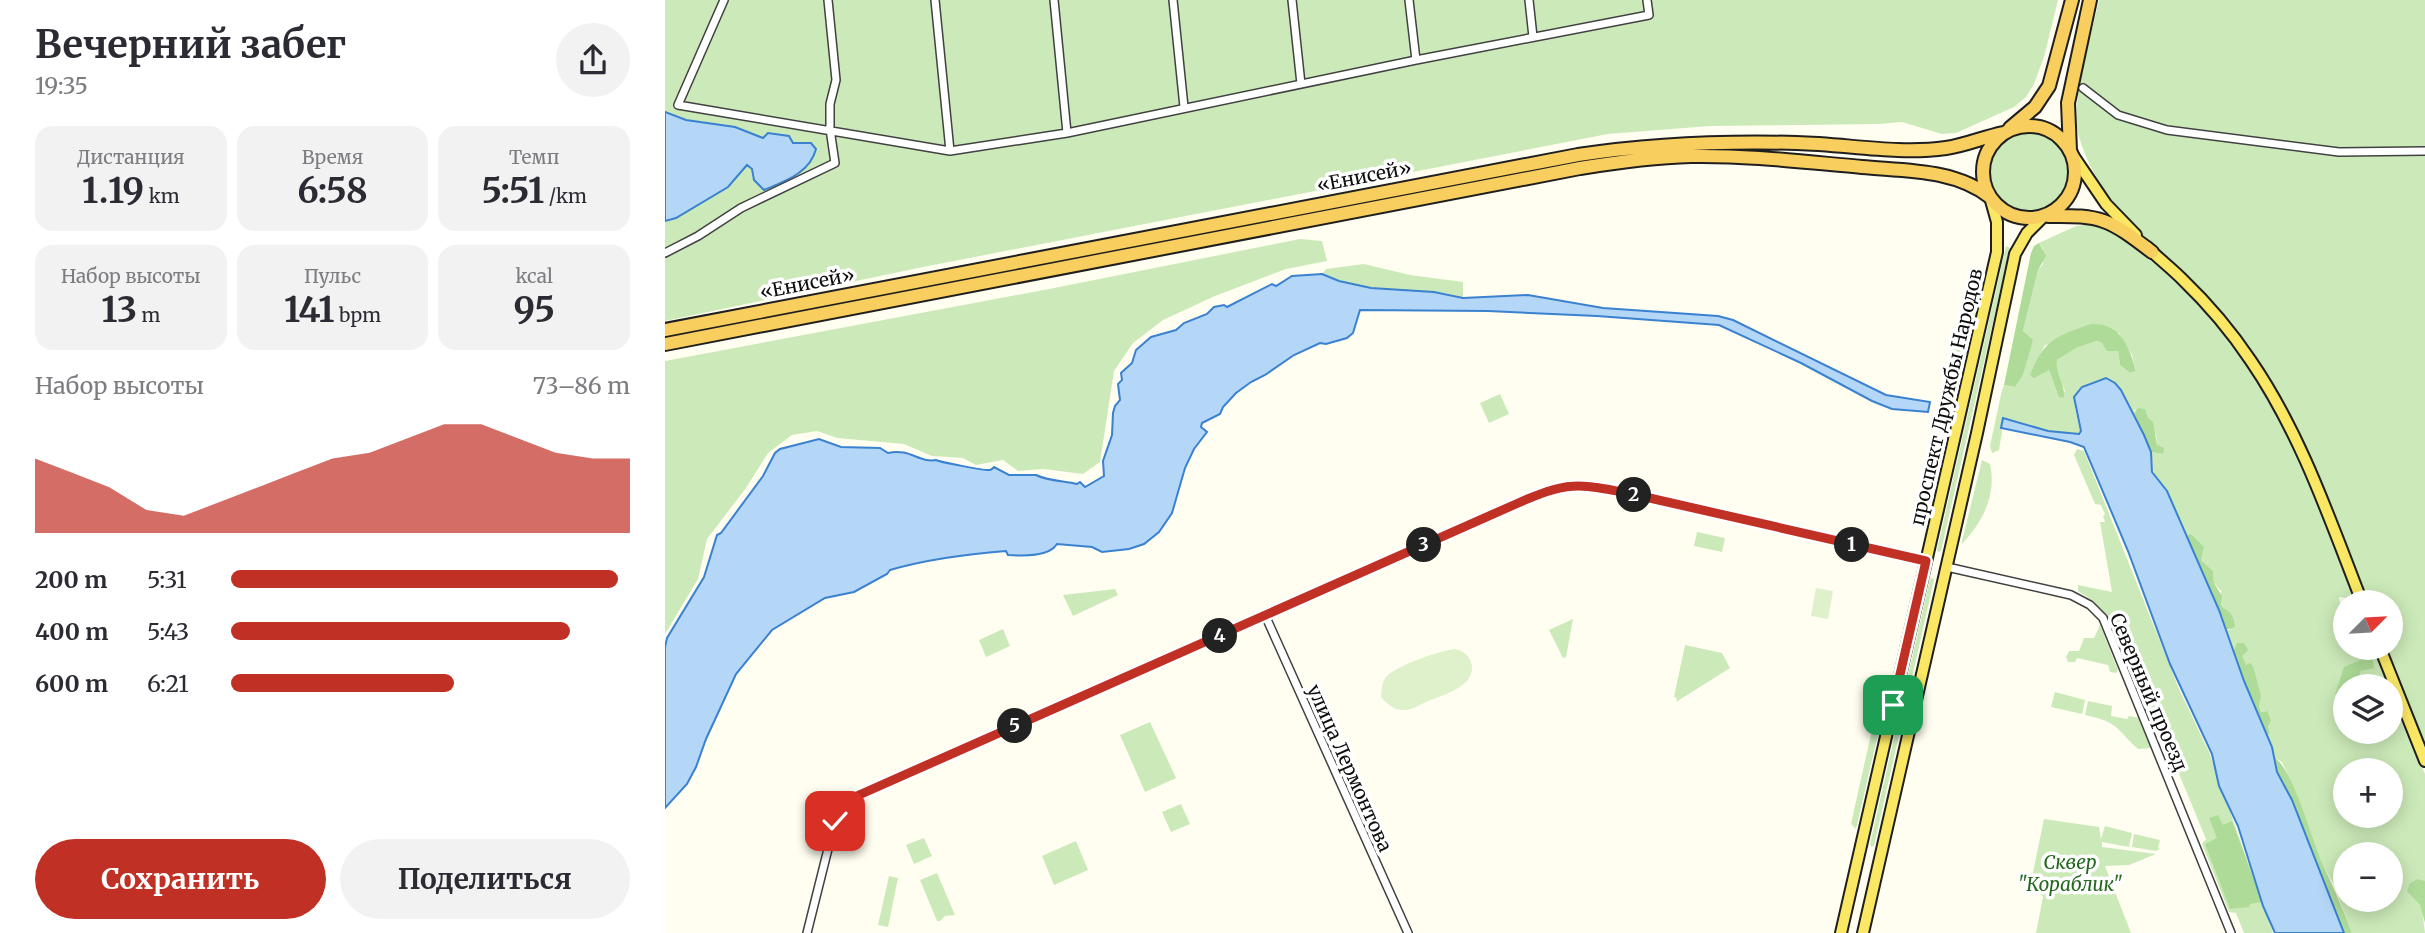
<!DOCTYPE html>
<html lang="ru">
<head>
<meta charset="utf-8">
<style>
	:root { --surface:#fff; --page:#f2f2f3; --text:#2b2b33; --muted:#7c7c81; --accent:#c13024 }
	body { margin:0; font-family:Merriweather,serif; background:var(--page); color:var(--text); height:100vh; display:flex; flex-direction:column; font-size:26px; white-space:nowrap }
	* { box-sizing:border-box; margin:0 }
	p { font-size:23px; color:var(--muted) }
	.icon { flex:none; width:38px; height:38px; fill:none; stroke:currentColor; stroke-width:2; stroke-linecap:round; stroke-linejoin:round }
	.map { position:relative; flex:1; overflow:hidden }
	.drawer { display:flex; flex-direction:column; background:var(--surface); width:665px }
	.drawer>* { flex:none }
	.needle { width:46px; rotate:66deg }
	.controls { position:absolute; left:1668px; top:590px; display:grid; gap:14px }
	.controls a { display:grid; place-items:center; width:70px; height:70px; border-radius:50%; background:var(--surface); box-shadow:0 4px 18px #0003; font-size:35px }
	.pin { position:absolute; display:grid; place-items:center; width:60px; height:60px; color:#fff; margin:-30px; border-radius:14px; box-shadow:0 4px 10px #0006 }
	.km { position:absolute; width:35px; height:35px; margin:-18px; border-radius:50%; background:#222; color:#fff; font-size:19px; line-height:35px; text-align:center }
	.round { display:grid; place-items:center; flex:none; width:74px; height:74px; border-radius:37px; background:var(--page) }
	.headline { display:flex; align-items:center; justify-content:space-between; height:119px; padding:0 35px }
	h1 { font-size:38px; font-weight:700; line-height:52px }
	.stats { display:grid; grid-template-columns:repeat(3,1fr); gap:10px; height:119px; padding:7px 35px }
	.stats div { display:grid; align-content:center; border-radius:18px; background:var(--page); text-align:center }
	.stats b { font-size:35px; font-weight:700 }
	.stats small { font-size:19px; font-weight:400 }
	.stats p { font-size:19px }
	.chart { height:196px; padding:14px 35px }
	.chart p { display:flex; justify-content:space-between }
	.chart svg { width:100%; height:126px; margin-top:7px; fill:var(--accent); opacity:.7 }
	.action { display:flex; gap:14px; margin-top:auto; padding:14px 35px }
	.action a { flex:1; height:80px; border-radius:42px; background:var(--accent); color:#fff; font-size:28px; font-weight:700; line-height:80px; text-align:center }
	.action a+a { background:var(--page); color:var(--text) }
	ul { padding:0 35px; list-style:none; font-size:23px }
	li { display:grid; grid-template-columns:112px 84px 1fr; align-items:center; height:52px }
	li i { height:18px; border-radius:9px; background:var(--accent) }
	main { display:flex; flex:1; min-height:0 }
	.map>svg:first-child { display:block }
</style>
</head>
<body>
<main>
<section class="drawer">
<div class="headline"><div><h1>Вечерний забег</h1><p>19:35</p></div><a class="round"><svg class="icon" aria-label="share" viewBox="0 0 24 24"><path d="M12 15V3M7 8l5-5 5 5M5 13v7h14v-7"/></svg></a></div>
<div class="stats">
<div><p>Дистанция</p><b>1.19<small> km</small></b></div>
<div><p>Время</p><b>6:58</b></div>
<div><p>Темп</p><b>5:51<small> /km</small></b></div>
</div>
<div class="stats">
<div><p>Набор высоты</p><b>13<small> m</small></b></div>
<div><p>Пульс</p><b>141<small> bpm</small></b></div>
<div><p>kcal</p><b>95</b></div>
</div>
<div class="chart"><p><span>Набор высоты</span>73–86 m</p>
<svg viewBox="0 0 160 44" preserveAspectRatio="none"><path d="M0 44V18L10 23L20 28L30 36L40 38L50 33L60 28L70 23L80 18L90 16L100 11L110 6L120 6L130 11L140 16L150 18L160 18V44z"/></svg>
</div>
<ul>
<li><b>200 m</b>5:31<i style="width:97%"></i></li>
<li><b>400 m</b>5:43<i style="width:85%"></i></li>
<li><b>600 m</b>6:21<i style="width:56%"></i></li>
</ul>
<div class="action"><a>Сохранить</a><a>Поделиться</a></div>
</section>
<div class="map">
<svg width="1760" height="933" viewBox="0 0 1760 933">
	<rect width="100%" height="100%" fill="#fffef0"/>
	<!-- green -->
	<path fill="#cceab9" fill-rule="evenodd" d="M0,0H1393L1379,57L1369,84L1361,97L1349,107L1291,133L1277,134L1237,122L1214,124L1045,126L943,134L258,267L0,321Z
		M1434,0H1760V745L1721,648H1726V602H1703C1664,504 1630,401 1562,318C1513,258 1439,218 1415,140C1403,105 1426,38 1434,0Z
		M1363,131C1430,137 1404,229 1349,207C1339,203 1331,195 1327,185C1318,158 1337,134 1363,131Z
		M1426,224C1456,235 1478,253 1501,274C1603,363 1644,480 1692,602H1684L1682,598L1674,597L1678,623L1680,624V648H1710L1725,686H1698L1694,680L1696,671L1707,655L1670,694L1680,703V732H1726V687L1760,774V881L1753,880L1760,933H1687L1668,883L1656,862L1629,789L1617,762L1609,757L1601,737L1605,733L1603,727L1606,719L1603,711L1596,712L1594,706L1572,643L1568,652L1561,630H1565L1556,603V591L1549,583L1548,571L1536,560L1526,534L1521,535L1502,491L1489,476L1486,452L1497,454L1492,445L1491,435L1470,409L1469,413L1456,390L1441,378C1406,387 1406,399 1416,431L1414,434L1383,431L1352,421L1336,428L1337,432L1334,450L1327,453L1325,446L1337,390L1339,385L1350,387L1358,375L1367,341L1358,331L1373,270L1378,264V249L1374,243L1411,226ZM1454,333L1467,355L1471,371L1465,373L1455,365L1453,351L1432,341L1411,348L1392,360L1391,369L1400,391L1394,398L1384,370L1365,375L1380,345ZM1680,770H1726V816H1680ZM1680,854H1726V900H1680Z
		M635,239L657,241L662,261L621,269L550,296L498,320L468,343L449,371L435,462L418,474L378,469L353,471L338,460L311,465L298,458L267,456L239,444L172,438L152,431L127,435L103,453L81,488L42,539L33,579L0,634V361L384,289Z
		M1341,246L1345,248L1276,551L1273,552L1272,550Z
		M699,264L745,275L798,282V298C774,289 746,291 721,289C699,288 677,282 657,274L661,269Z
		M1306,306L1311,311L1296,372L1291,370L1284,360L1295,310Z
		M835,394L844,414L824,423L815,403Z
		M1412,449L1419,451L1514,689L1544,752L1608,933H1579L1571,913L1564,912L1537,844L1541,839L1488,711L1482,709L1444,620L1428,601L1413,591V585L1447,592L1435,522H1440L1438,516L1440,514L1436,505L1430,504L1409,455Z
		M1317,460L1325,464C1332,496 1317,523 1296,545Z
		M1032,532L1060,538L1057,552L1029,546Z
		M1268,578L1269,580L1209,846L1206,847L1205,844L1265,579Z
		M450,589L453,595L408,616L398,595Z
		M908,619L901,657L898,658L884,630Z
		M1435,625L1453,670L1451,673L1445,672L1443,665L1412,658L1410,662H1403L1401,657L1404,651H1414L1419,638H1429Z
		M338,629L345,646L321,657L314,640Z
		M1020,645L1057,653L1065,668L1011,702L1012,698L1009,697Z
		M1390,692L1420,700L1417,714L1386,707Z
		M1423,701L1447,706L1446,716L1462,719L1464,716L1475,718L1487,748L1473,749C1449,727 1455,723 1420,715Z
		M1217,717L1191,829L1186,824L1208,725Z
		M485,722L511,778L480,792L455,735Z
		M516,804L525,824L506,832L497,812Z
		M1379,819L1434,827L1436,839L1440,826L1467,833L1464,847L1437,842V847L1491,854L1464,865L1440,866L1466,933H1371L1378,897L1366,882Z
		M1469,834L1495,840L1493,848L1495,849L1491,851L1467,847Z
		M259,838L267,856L249,864L241,845Z
		M411,841L423,870L389,885L377,856Z
		M272,873L290,915L280,916L275,921H272L255,880Z
		M224,876L233,878L223,927L213,925Z"/>
	<!-- forest -->
	<path fill="#aedb98" d="M1374,243L1381,256L1373,270L1358,331L1368,340L1358,375L1350,387L1339,385L1366,253L1369,246Z
		M1426,324C1456,323 1464,346 1471,371L1465,373L1455,365L1453,351H1442L1437,343L1432,341L1411,348L1392,360C1390,374 1400,383 1399,397L1394,398L1384,370L1369,378L1365,375C1379,339 1392,336 1426,324Z
		M1473,408L1480,409L1483,418L1488,422L1492,445L1499,448L1498,454L1486,452L1469,413Z
		M1526,534L1539,547L1536,560L1548,571L1549,583L1557,596L1556,604L1558,608C1567,612 1569,618 1570,627L1561,630L1521,535Z
		M1572,643H1579L1583,650L1577,656L1581,665L1585,663L1588,666L1596,696L1594,706L1596,712L1603,711L1606,720L1603,727L1605,733L1601,737L1568,652Z
		M1707,655L1709,668L1696,671L1694,680L1698,686H1680V703L1670,694L1679,667Z
		M1609,757C1628,769 1647,840 1657,863C1668,886 1678,909 1687,933H1679L1627,800L1612,772Z
		M1553,815L1558,825L1567,821L1597,902L1585,904L1584,907L1565,909L1540,844L1552,838L1544,818Z
		M1753,879L1760,881V923L1755,905L1742,891L1745,883Z"/>
	<!-- pitch -->
	<path fill="#dff1cb" d="M1151,588L1168,591L1163,619L1146,616Z
		M790,649C798,651 803,654 806,662C814,686 776,696 761,702C754,705 747,710 740,710C730,711 722,704 716,697C717,690 716,682 722,676C731,666 776,650 790,649Z"/>
	<!-- water -->
	<path fill="#b4d6f7" stroke="#3a81cf" stroke-width="2" d="M0,112L21,120L70,127L98,138L103,133L124,136L128,143H146L151,149C145,173 120,181 99,190L89,180L87,169L82,165L63,187L11,218L0,221Z
		M657,274L674,281L706,288L769,292L798,298L863,295L938,308L1053,316L1068,320L1221,395L1265,402L1263,412L1227,409L1207,401L1136,363L1054,325L932,316L823,311L695,310L688,333L682,338L661,344L655,343L629,355L600,375L586,382L571,393L558,407L555,414L537,423L536,427L542,432L529,449L520,468L507,513L494,532L479,544L464,549L437,552L427,547L392,544C384,557 358,556 343,555L341,551C302,554 263,559 225,570L222,574L189,592L160,598L107,630L71,674L41,739L31,767L22,784L0,808V647L2,638L39,577L52,535L56,533L98,476L110,453L115,449L154,439L176,447L215,448L223,453C245,448 254,463 271,460C275,462 321,471 325,470C326,470 328,468 329,467L344,475H371C383,481 400,481 412,484L415,482L420,487L439,476L438,461L447,435L448,413L450,406L455,400L453,384L457,380L456,373L467,363L471,350L486,337L511,330L519,323L542,314L549,307L559,305L562,307L607,284L611,286L627,276Z
		M1441,378L1450,383L1456,390L1479,435L1486,452L1487,472L1502,491L1554,610L1579,681L1607,747L1612,772L1627,800L1679,933H1610L1598,906L1573,826L1554,786L1547,754L1505,664L1463,551L1419,447L1405,442L1336,428L1338,418L1383,431L1414,434L1416,431L1409,397L1417,387Z"/>
	<g fill="none" stroke-linecap="round" stroke-linejoin="round">
		<defs>
			<path id="minor" d="M59,0L13,105L285,151L402,133L751,60L984,15L982,0
				M270,0L285,151
				M389,0L402,133
				M508,0L519,107
				M627,0L636,84
				M744,0L751,60
				M864,0L868,37
				M1418,88L1453,115L1502,130L1674,152L1760,151
				M0,253L33,236L76,208L170,163L165,129V104L171,80L163,0
				M1282,567L1406,595L1425,605L1438,618L1566,933
				M600,615L743,933
				M142,933L170,821L181,805L194,795L886,489L901,486H925L1261,561"/>
			<path id="primary" d="M1405,151L1441,204L1471,235
				M1482,247C1493,258 1506,268 1517,279C1543,304 1566,331 1586,361C1636,434 1665,520 1697,602
				M1715,648L1760,761
				M1176,933L1332,252V222L1325,197
				M1198,933L1312,433L1350,254L1362,233L1379,216"/>
			<path id="trunk" d="M1318 172a46 46 0 1 1 92 0a46 46 0 1 1-92 0Z
				M1345,128L1370,107L1384,86L1407,0
				M1405,150L1403,103L1425,0
				M1383,216C1437,215 1444,219 1487,252
				M0,330L913,155C985,144 1058,141 1132,143C1181,144 1232,155 1281,148C1301,145 1319,137 1338,133
				M0,344L915,168C952,162 989,157 1026,156C1083,155 1140,162 1197,167C1240,171 1290,169 1325,197"/>
		</defs>
		<!-- minor casing -->
		<use href="#minor" stroke="#414141" stroke-width="10"/>
		<!-- primary casing -->
		<use href="#primary" stroke="#1f1f1f" stroke-width="14"/>
		<!-- trunk casing -->
		<use href="#trunk" stroke="#1f1f1f" stroke-width="16"/>
		<!-- minor -->
		<use href="#minor" stroke="#fff" stroke-width="7"/>
		<!-- primary -->
		<use href="#primary" stroke="#fae865" stroke-width="10"/>
		<!-- trunk -->
		<use href="#trunk" stroke="#f8ce5e" stroke-width="12"/>
	</g>
	<g fill="none" stroke-linecap="round" stroke-linejoin="round">
		<defs>
			<path id="route" d="M170,821L181,805L194,795L851,504C902,481 913,483 967,494L1261,561L1228,705"/>
		</defs>
		<!-- route casing -->
		<use href="#route" stroke="#fff" stroke-width="14"/>
		<!-- route -->
		<use href="#route" stroke="#c13024" stroke-width="9"/>
	</g>
	<g text-anchor="middle" stroke-width="7" stroke-linejoin="round" paint-order="stroke">
		<!-- street labels -->
		<g font-size="19" fill="#0e0e0e" stroke="#fff">
			<text transform="translate(699 176) rotate(-11)" y="7">«Енисей»</text>
			<text transform="translate(142 283) rotate(-11)" y="7">«Енисей»</text>
			<text transform="translate(1281 397) rotate(-77)" y="7">проспект Дружбы Народов</text>
			<text transform="translate(1484 692) rotate(67)" y="7">Северный проезд</text>
			<text transform="translate(685 768) rotate(66)" y="7">улица Лермонтова</text>
		</g>
		<!-- park labels -->
		<g font-size="19" font-style="italic" fill="#24681d" stroke="#fff">
			<text x="1405" y="869">Сквер<tspan x="1405" dy="22">"Кораблик"</tspan></text>
		</g>
	</g>
</svg>
<div class="controls">
<a><svg class="needle" viewBox="-14 -14 28 28"><path d="M0-13l5 13h-10z" fill="#e53935"/><path d="M0 13l5-13h-10z" fill="#7c7c81"/></svg></a>
<a><svg class="icon" aria-label="layers" viewBox="0 0 24 24"><path d="M12 4l9 5-9 5-9-5zM3 14l9 5 9-5"/></svg></a>
<a>+</a>
<a>−</a>
</div>
<div class="pin" style="left:1228px;top:705px;background:#1e9e55"><svg class="icon" aria-label="arrive" viewBox="0 0 24 24"><path d="M6 21V4h12l-3 4 3 4H6"/></svg></div>
<div class="pin" style="left:170px;top:821px;background:#d93025"><svg class="icon" aria-label="check" viewBox="0 0 24 24"><path d="M5 12l5 5 9-10"/></svg></div>
<b class="km" style="left:1187px;top:545px">1</b>
<b class="km" style="left:969px;top:495px">2</b>
<b class="km" style="left:759px;top:545px">3</b>
<b class="km" style="left:555px;top:636px">4</b>
<b class="km" style="left:350px;top:726px">5</b>
</div>
</main>
</body>
</html>
